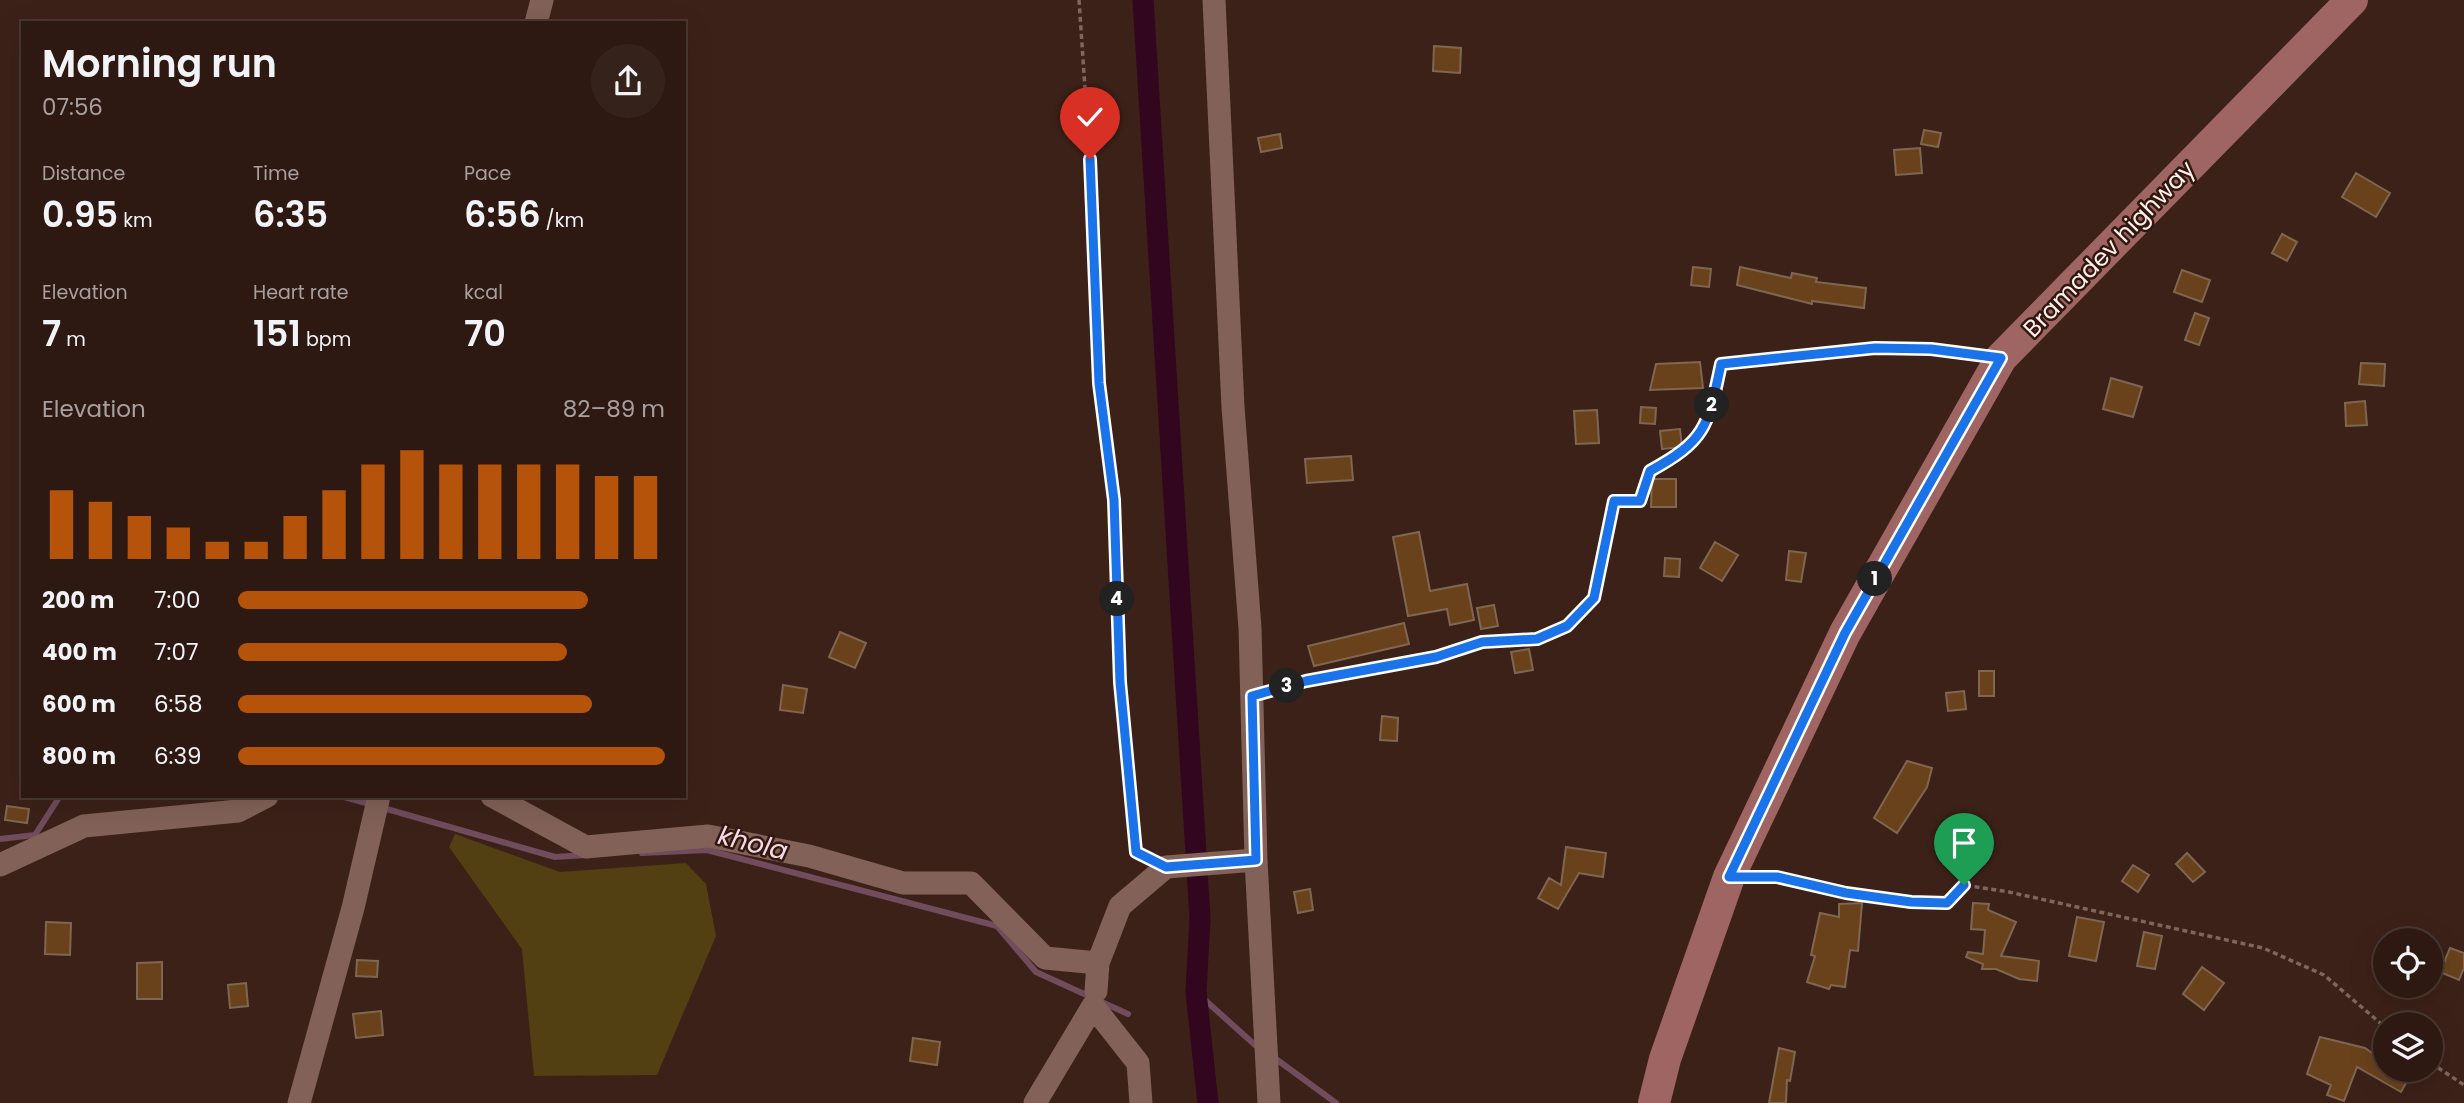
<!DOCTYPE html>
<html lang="en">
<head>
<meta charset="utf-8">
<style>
	:root { --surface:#2d1912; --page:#35221b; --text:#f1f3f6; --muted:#a7a09f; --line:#483832; --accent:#b45309 }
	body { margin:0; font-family:Poppins,sans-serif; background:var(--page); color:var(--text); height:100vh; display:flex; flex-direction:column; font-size:26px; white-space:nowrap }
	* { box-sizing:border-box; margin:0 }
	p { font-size:23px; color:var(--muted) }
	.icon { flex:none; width:38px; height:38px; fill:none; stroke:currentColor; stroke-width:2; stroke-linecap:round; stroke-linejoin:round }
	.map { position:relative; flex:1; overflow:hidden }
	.side { position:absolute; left:21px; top:21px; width:665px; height:777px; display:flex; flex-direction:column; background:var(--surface); border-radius:0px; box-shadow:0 7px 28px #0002,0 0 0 2px var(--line) }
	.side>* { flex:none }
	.buttons { position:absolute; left:2373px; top:928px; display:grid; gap:14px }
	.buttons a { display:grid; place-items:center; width:70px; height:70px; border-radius:50%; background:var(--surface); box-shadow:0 7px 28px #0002,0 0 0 2px var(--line); font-size:35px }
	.pin { position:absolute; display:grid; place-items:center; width:60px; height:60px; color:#fff; margin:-72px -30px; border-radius:50% 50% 50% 0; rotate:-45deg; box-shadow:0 0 7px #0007 }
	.pin .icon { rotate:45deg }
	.km { position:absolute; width:35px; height:35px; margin:-18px; border-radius:50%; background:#222; color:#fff; font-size:19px; line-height:35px; text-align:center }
	.round { display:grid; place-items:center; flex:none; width:74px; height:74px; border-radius:37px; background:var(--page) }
	.head { display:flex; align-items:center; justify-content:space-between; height:119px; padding:0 21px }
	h1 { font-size:38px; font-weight:600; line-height:52px }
	.figures { display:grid; grid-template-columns:repeat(3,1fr); gap:10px; height:119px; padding:7px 21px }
	.figures div { display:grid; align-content:center }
	.figures b { font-size:35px; font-weight:600 }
	.figures small { font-size:19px; font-weight:400 }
	.figures p { font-size:19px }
	.chart { height:196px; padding:14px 21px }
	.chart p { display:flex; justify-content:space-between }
	.chart svg { width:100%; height:126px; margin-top:7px; stroke:var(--accent); stroke-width:6 }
	ul { padding:0 21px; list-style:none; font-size:23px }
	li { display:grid; grid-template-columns:112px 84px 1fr; align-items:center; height:52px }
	li i { height:18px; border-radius:9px; background:var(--accent) }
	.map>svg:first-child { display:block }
</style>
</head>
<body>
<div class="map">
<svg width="2464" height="1103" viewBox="0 0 2464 1103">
	<rect width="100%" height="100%" fill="#3c2118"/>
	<!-- green -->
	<path fill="#523f12" d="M455,834L560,872L686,863L706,884L716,936L657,1075L534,1076L522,949L449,847Z"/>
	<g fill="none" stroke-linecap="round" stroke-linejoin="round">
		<!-- stream -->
		<path stroke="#704c5c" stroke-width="6" d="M341,796L555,857L586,855
			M0,839L35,835L60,796
			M642,853L707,850L997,926L1036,972L1128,1014
			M1196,992L1255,1045
			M1276,1059L1336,1103"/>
		<!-- canal -->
		<path stroke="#32061f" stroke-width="21" d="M1143,0L1200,918L1196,992L1208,1103"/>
	</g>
	<!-- building -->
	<path fill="#69421c" stroke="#7f6651" stroke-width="2" d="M1434,46L1461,48L1460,73L1433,71Z
		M1924,130L1941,133L1938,147L1921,144Z
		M1280,134L1282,148L1261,152L1258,138Z
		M1920,148L1922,173L1896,175L1894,150Z
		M2356,173L2390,193L2376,217L2342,197Z
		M2282,234L2297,242L2287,261L2272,253Z
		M1693,267L1711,269L1709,287L1691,285Z
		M1740,267L1791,278L1792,273L1817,278L1816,282L1866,288L1864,308L1812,301V304L1737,285Z
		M2182,270L2210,280L2202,302L2174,292Z
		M2195,313L2209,318L2199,345L2185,340Z
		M1700,362L1703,388L1650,390L1656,364Z
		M2361,363L2385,364L2384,386L2359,384Z
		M2111,378L2142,387L2133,417L2103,409Z
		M2365,401L2367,425L2346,426L2345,403Z
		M1641,407L1656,408L1655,424L1640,423Z
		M1597,410L1599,443L1576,444L1574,411Z
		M1680,429L1682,447L1662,449L1660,431Z
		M1351,456L1353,480L1307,483L1305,459Z
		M1652,479H1676V507H1651Z
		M1419,532L1430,591L1467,584L1474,620L1450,625L1447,609L1408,616L1393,537Z
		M1715,542L1738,555L1722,581L1700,568Z
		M1789,551L1806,553L1801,582L1786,580Z
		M1665,558L1680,559L1679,577L1664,576Z
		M1494,605L1498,626L1481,629L1477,608Z
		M1404,623L1409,644L1314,666L1308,646Z
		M840,632L866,643L855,668L829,657Z
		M1529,649L1533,670L1515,673L1511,652Z
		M1979,671H1994V696H1979Z
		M783,685L807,689L803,713L780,710Z
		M1964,691L1966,709L1948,711L1946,693Z
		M1382,716L1398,718L1397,741L1380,740Z
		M1907,761L1932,768L1927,787L1897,833L1874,818Z
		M7,806L29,809L27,823L5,820Z
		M1566,847L1606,853L1603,877L1579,873L1558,909L1538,898L1549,878L1561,885Z
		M2187,853L2205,872L2193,882L2176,864Z
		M2133,865L2149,875L2138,892L2122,881Z
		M1310,889L1313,910L1298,913L1294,892Z
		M1862,903L1858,951L1850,950L1845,987L1831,985L1829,989L1807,982L1815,956L1811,955L1820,913L1839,917V904Z
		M1973,903L1989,904L1988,910L2016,922L2001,956L2039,961L2037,981L2019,979L1996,969H1982L1983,964L1966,957L1968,952L1983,954L1985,930L1971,929Z
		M2077,917L2104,922L2096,961L2069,956Z
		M46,922L71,923L70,955L45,954Z
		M2144,932L2162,936L2155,969L2137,966Z
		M2450,948L2464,953V968L2459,980L2440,972Z
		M357,960L378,961L377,977L356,976Z
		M162,962V999H137V963Z
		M2202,967L2224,983L2204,1010L2183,994Z
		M246,983L248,1006L230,1008L228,985Z
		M381,1011L383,1035L356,1038L353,1014Z
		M2320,1037L2365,1048L2385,1062V1069H2414L2401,1092L2357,1067L2344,1101L2327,1095L2331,1085L2307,1074Z
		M913,1038L940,1042L937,1065L910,1061Z
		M1779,1048L1795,1052L1790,1081L1787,1080L1786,1103H1769Z"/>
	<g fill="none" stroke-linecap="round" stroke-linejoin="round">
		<!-- path -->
		<path stroke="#7d665e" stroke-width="3.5" stroke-dasharray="5 3.5" stroke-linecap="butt" d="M1079,0L1095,236L1099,383L1114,501L1120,682L1136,852L1145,856
			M1271,691L1306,681L1436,657L1482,642L1537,639L1567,626L1594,598L1614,501H1640L1650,471C1707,440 1708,425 1721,364L1875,348L1975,355
			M1755,877C1787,877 1816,887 1848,893C1881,899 1913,902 1947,903L1964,885L2009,892L2263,948L2324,975L2385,1027
			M2431,1063L2464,1085"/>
		<!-- street -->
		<path stroke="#826258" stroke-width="23" d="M1214,0L1233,407L1250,628L1256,860L1269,1103
			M536,23L542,0
			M492,796L586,847L708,836L809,856L903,883H971L1045,958L1098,963
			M0,865L84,826L238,811L267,796
			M1096,991L1098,963L1120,906L1166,867L1256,860
			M299,1103L353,908L379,796
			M1035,1103L1093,1006L1138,1063L1141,1103"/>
		<!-- secondary -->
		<path stroke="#9f6562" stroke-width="32" d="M1654,1103L1665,1059L1729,877L1845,633L2001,358L2352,0"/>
	</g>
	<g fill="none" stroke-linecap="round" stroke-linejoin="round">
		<defs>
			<path id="route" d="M1090,159L1099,383L1114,500L1120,682L1136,852L1166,867L1256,860L1252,696L1306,681L1436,657L1482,642L1537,639L1567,626L1594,598L1614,501H1640L1650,471C1707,440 1708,425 1721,364L1875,348L1931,349L2001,358L1845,633L1729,877H1777L1846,893L1911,902L1947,903L1964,885"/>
		</defs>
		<!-- route casing -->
		<use href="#route" stroke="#fff" stroke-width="14"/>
		<!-- route -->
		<use href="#route" stroke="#1a73e8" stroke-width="9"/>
	</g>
	<g text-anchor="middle" stroke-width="5" stroke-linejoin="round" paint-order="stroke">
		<!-- street labels -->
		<g font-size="24" fill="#ffefea" stroke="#31170f">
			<text transform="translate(2109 249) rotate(-46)" y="8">Bramadev highway</text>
		</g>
		<!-- water labels -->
		<g font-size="26" font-style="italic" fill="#f4dae5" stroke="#31170f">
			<text transform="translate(753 843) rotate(14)" y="9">khola</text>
		</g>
	</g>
</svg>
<div class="buttons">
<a><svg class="icon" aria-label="locate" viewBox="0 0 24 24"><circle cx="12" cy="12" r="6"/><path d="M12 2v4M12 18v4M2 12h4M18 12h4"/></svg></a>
<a><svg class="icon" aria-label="layers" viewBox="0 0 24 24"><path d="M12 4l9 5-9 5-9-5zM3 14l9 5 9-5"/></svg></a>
</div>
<div class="pin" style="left:1964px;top:885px;background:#1e9e55"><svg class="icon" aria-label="arrive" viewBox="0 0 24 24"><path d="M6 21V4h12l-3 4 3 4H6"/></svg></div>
<div class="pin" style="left:1090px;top:159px;background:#d93025"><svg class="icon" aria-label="check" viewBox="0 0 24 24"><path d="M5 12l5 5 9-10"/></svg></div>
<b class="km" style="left:1875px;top:579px">1</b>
<b class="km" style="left:1712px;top:405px">2</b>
<b class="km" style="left:1287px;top:686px">3</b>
<b class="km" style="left:1117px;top:599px">4</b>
<section class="side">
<div class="head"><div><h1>Morning run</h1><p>07:56</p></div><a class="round"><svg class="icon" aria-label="share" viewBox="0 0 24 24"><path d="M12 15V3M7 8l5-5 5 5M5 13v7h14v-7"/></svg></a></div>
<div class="figures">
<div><p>Distance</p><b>0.95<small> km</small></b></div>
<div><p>Time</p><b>6:35</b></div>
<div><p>Pace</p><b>6:56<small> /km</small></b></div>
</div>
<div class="figures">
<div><p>Elevation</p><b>7<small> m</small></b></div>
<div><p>Heart rate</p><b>151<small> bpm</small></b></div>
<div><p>kcal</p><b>70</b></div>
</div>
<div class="chart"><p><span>Elevation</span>82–89 m</p>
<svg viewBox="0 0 160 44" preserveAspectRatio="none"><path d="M5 44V20M15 44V24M25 44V29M35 44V33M45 44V38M55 44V38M65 44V29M75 44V20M85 44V11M95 44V6M105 44V11M115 44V11M125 44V11M135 44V11M145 44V15M155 44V15"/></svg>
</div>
<ul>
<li><b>200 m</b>7:00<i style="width:82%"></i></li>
<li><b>400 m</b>7:07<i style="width:77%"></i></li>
<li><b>600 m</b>6:58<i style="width:83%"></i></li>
<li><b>800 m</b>6:39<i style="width:100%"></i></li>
</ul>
</section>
</div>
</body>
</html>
